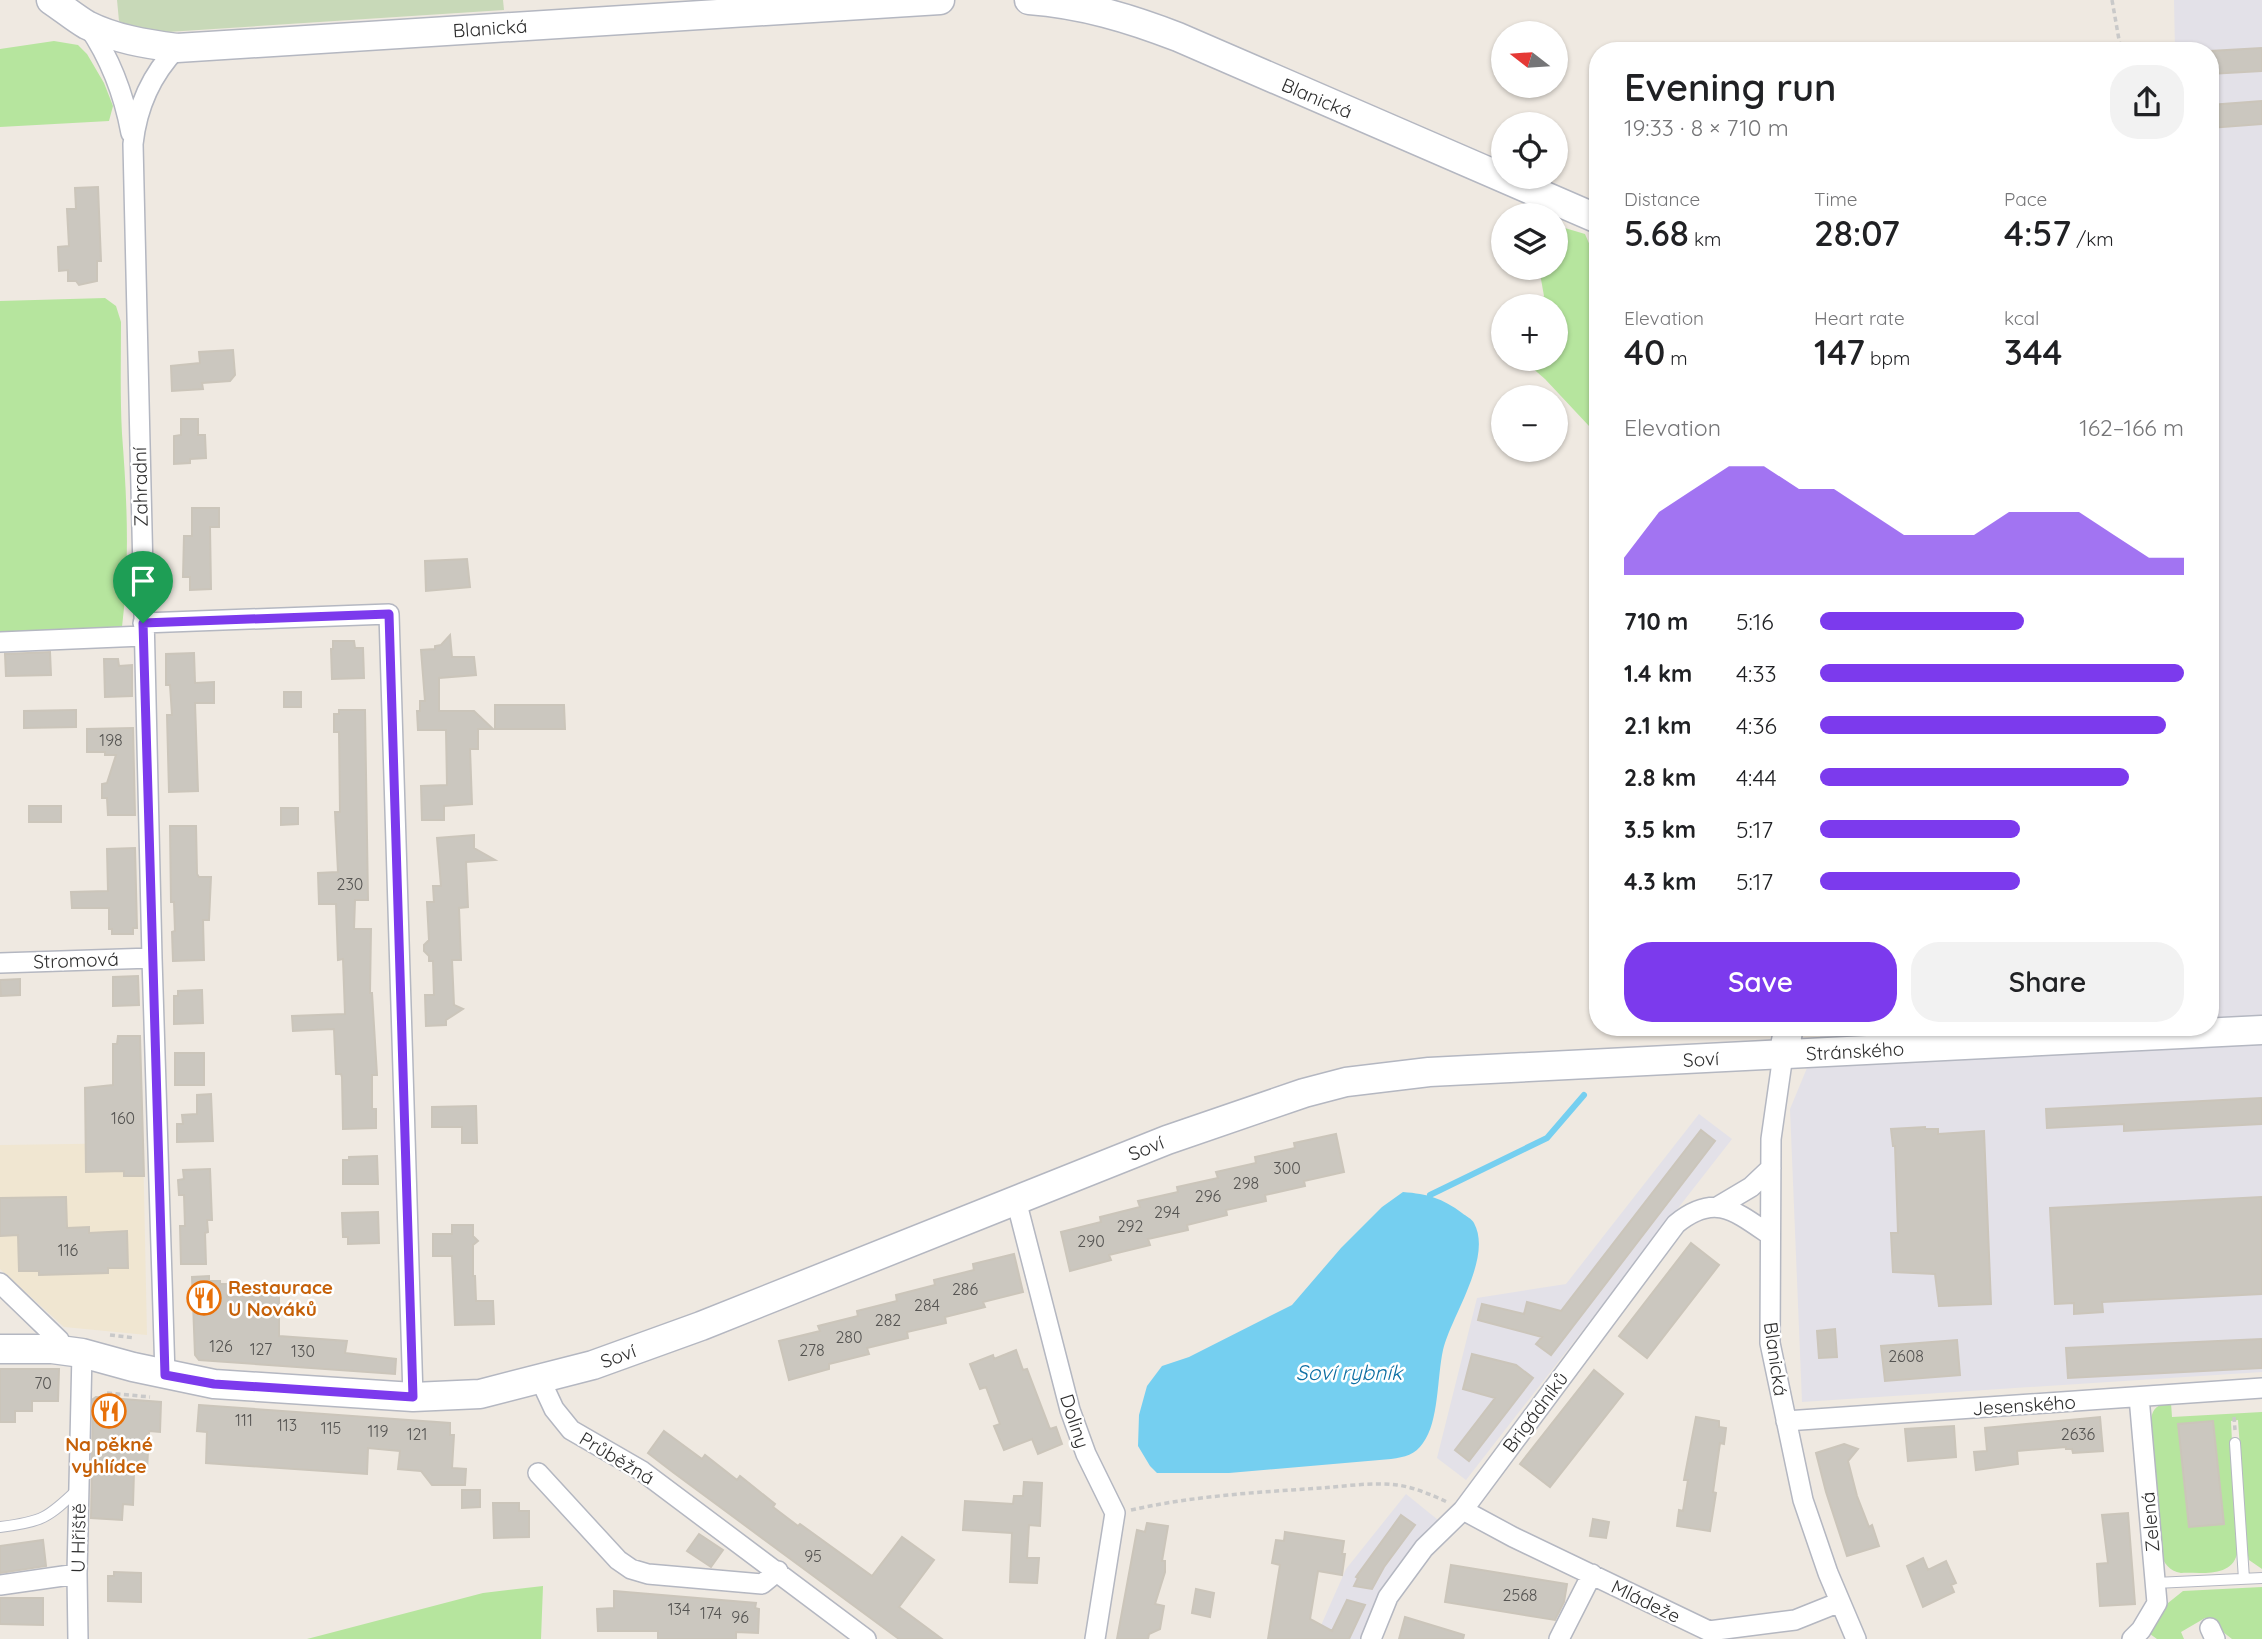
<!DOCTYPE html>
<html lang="en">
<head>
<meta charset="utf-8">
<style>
	:root { --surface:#fff; --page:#f2f2f2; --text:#202124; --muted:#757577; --accent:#7c3aed }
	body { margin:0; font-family:Quicksand,sans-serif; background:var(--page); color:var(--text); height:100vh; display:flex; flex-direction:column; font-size:26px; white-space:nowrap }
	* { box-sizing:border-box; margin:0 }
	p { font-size:23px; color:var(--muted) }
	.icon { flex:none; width:38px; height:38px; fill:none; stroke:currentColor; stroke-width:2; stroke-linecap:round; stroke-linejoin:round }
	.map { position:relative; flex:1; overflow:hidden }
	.panel { position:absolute; left:1589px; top:42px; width:630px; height:994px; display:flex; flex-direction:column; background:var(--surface); border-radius:28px; box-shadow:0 2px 5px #0004 }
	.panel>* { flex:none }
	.needle { width:46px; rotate:287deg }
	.controls { position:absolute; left:1491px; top:21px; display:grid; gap:14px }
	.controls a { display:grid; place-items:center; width:77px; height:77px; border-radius:50%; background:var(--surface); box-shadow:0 2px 5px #0004; font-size:35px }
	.pin { position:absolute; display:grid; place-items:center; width:60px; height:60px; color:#fff; margin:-72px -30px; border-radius:50% 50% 50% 0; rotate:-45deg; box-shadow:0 0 7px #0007 }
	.pin .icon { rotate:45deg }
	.round { display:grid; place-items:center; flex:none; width:74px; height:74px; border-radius:28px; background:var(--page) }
	.summary { display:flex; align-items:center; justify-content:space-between; height:119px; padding:0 35px }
	h1 { font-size:38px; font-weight:600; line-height:52px }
	.figures { display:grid; grid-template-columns:repeat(3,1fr); gap:10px; height:119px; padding:7px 35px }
	.figures div { display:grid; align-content:center }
	.figures b { font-size:35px; font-weight:600 }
	.figures small { font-size:19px; font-weight:400 }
	.figures p { font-size:19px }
	.chart { height:196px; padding:14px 35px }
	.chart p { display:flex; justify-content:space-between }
	.chart svg { width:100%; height:126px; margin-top:7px; fill:var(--accent); opacity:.7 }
	.cta { display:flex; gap:14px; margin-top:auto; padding:14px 35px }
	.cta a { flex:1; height:80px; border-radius:28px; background:var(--accent); color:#fff; font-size:28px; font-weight:600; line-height:80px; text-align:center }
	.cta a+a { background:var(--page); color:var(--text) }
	ul { padding:0 35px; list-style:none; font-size:23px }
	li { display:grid; grid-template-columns:112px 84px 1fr; align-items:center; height:52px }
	li i { height:18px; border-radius:9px; background:var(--accent) }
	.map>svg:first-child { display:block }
</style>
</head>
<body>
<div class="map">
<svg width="2262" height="1639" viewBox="0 0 2262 1639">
	<rect width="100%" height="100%" fill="#efe9e1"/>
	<!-- industrial -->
	<path fill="#e3e1e8" d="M2174,0H2262V1372L1802,1402L1790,1109L1824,1027H2210V51H2175Z
		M1699,1114L1732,1139L1466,1480L1437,1458L1477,1298L1566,1284Z
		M1406,1494L1438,1520L1387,1583L1365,1639H1315L1346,1569Z"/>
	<!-- education -->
	<path fill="#f0e6d1" d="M143,1143L147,1335L64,1327L0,1269V1145Z"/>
	<!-- green -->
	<path fill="#b6e59e" d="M54,41L78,45L87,54L104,83L113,106L109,121L0,127V49Z
		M1558,226L1585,234L1591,248L1589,274L1598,291V423L1595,427L1589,426L1545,379L1522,359H1556V306H1537L1544,296L1539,268H1556V231Z
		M105,298L116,306L121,322C121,359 120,397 122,434C127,498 130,563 122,627L116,630L0,635V301Z
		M2171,1403L2172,1417L2262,1412V1569L2249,1560L2247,1551L2238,1420L2231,1421L2232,1442L2230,1443L2237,1554C2231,1578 2201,1572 2181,1573C2169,1571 2164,1563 2160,1553C2158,1527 2144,1431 2153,1412C2156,1405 2164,1404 2171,1403Z
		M543,1586L541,1639H307L483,1593Z
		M2262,1587V1639H2232L2205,1618L2181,1632L2184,1639H2157L2150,1634L2168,1603L2183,1591Z"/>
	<!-- cemetery -->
	<path fill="#c8d9b8" d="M117,0H503L504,10L137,34L119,21Z"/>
	<!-- water -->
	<path fill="#75cff0" d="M1403,1192C1428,1194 1442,1198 1462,1213C1466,1216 1472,1219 1474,1223C1493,1258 1451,1316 1443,1350C1437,1377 1439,1422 1423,1443C1415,1455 1405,1457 1391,1459L1229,1473H1157L1150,1466L1138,1446L1139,1415L1147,1386L1162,1366L1189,1357L1292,1305L1341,1248L1382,1207Z"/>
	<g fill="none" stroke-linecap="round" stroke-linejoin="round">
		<!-- stream -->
		<path stroke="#75cff0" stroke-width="6" d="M1430,1195L1547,1138L1584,1095"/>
	</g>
	<!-- building -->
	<path fill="#cbc7bf" stroke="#cbc5ba" stroke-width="2" d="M2262,48V71L2210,74V51Z
		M2262,101V124L2210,128V105Z
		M98,187L101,261H97V281L79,285L76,281H68V270L59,271L58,247L69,246L67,209H76L75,188Z
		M233,350L235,375L230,381L202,383L203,389L172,391L171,366L200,363L199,352Z
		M181,419H198V435H205L206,458L190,459V463L174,464V436L181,435Z
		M192,508H219V527H210L211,589L190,590V577H183L184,536H192Z
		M467,559L470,587L426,591L425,561Z
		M450,635L452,657H474L476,675L439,678V711H474L493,729H478V749H470L472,804L444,806V820H422L421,786L447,785L446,730H418L417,711H420V701H425L421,650L435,649V646L441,645Z
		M333,641H354L355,648H363L364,678L332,679L331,649H333Z
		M50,652L51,675L6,676L5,654Z
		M194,653L195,683L214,682V703H195L198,791L169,792L167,715H172L170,685H166V654Z
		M104,659H118L119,666L132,665V696L105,697Z
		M284,692H301V707H284Z
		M495,705H564L565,729H495Z
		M76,710V727L24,728V711Z
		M339,710H365L368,900H355L354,929H371L370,993H372L377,1075H372V1109H376V1128L343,1129L342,1077L341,1074H336L334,1029L293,1031L292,1016L345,1014L343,959L338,960L336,904H319L318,873L338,872L335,812H340L339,732H334V714H339Z
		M133,728L135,815H108L107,798H102V784L107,783L116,755H105V752H87V729Z
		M29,806H61V822H29Z
		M281,808H298V824L281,825Z
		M170,826H196L197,874L199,877H211L209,920H203L204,960L173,961L172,932L175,931L174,902H171Z
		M474,835V848L495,860L466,862L468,907L459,908L461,960H452L454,1005L463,1009L446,1020V1025L426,1026L425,995H434L433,961H429V956L424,951V945L429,940L427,902H434L433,886H441L437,838Z
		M135,848L137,928H133V934H112V929H109V908H72L71,892L108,891L107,849Z
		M138,976L139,1005L113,1006V977Z
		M20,979V995L1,996L0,980Z
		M202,990L203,1023L174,1024V996H178V991Z
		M118,1036H140L144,1176H124V1171L86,1172L85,1088L113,1085V1044H117Z
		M175,1053H204V1085H175Z
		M211,1094L213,1141L177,1142V1124H183L182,1115L197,1114V1095Z
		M2262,1098V1124L2124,1131V1124L2047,1128L2046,1109Z
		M476,1106L477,1143H462V1127H432V1107Z
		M1925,1127V1129H1938V1134L1984,1131L1991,1304L1939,1306L1935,1274L1893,1272L1891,1233H1898L1895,1146H1893L1891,1129Z
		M1701,1130L1715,1141L1551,1355L1536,1344L1542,1337L1478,1320L1482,1304L1524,1314L1527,1302L1561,1311Z
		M1336,1134L1344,1172L1304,1181L1305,1186L1265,1195L1266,1201L1226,1210L1227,1215L1187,1225L1188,1230L1148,1239L1150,1245L1109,1255L1111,1260L1070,1271L1061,1232L1101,1222L1100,1217L1140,1207L1138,1201L1178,1192L1177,1187L1218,1178L1216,1172L1256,1163L1255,1157L1295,1148L1294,1143Z
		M377,1156L378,1184H343V1160H349V1157Z
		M210,1169L212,1220H207L208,1232L205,1233L206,1264H181L180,1226H185L184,1195H179L178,1180L184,1179L183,1170Z
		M66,1197L67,1228L89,1227V1233L127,1231L128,1268H108V1273L39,1275V1271H19L18,1235L0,1236V1198Z
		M2262,1197V1294L2102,1302L2103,1312L2074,1314V1303L2055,1304L2050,1208Z
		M378,1212L379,1243L348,1244V1237H343L342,1213Z
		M452,1225H473V1236L478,1241L473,1245V1276H475L476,1301H493L494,1324L455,1325L452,1256H433V1234H452Z
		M1691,1243L1719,1265L1647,1358L1619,1336Z
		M1014,1254L1023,1292L983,1302L985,1307L945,1317L946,1323L907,1332L908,1338L867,1348L869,1354L829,1364V1369L789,1380L779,1341L820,1331L818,1326L858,1316L857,1311L897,1301L896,1295L935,1285L934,1280L974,1270L973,1264Z
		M209,1276V1281H220V1284H227V1297L279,1295V1336L347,1341L345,1353L396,1359L395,1374L199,1360L195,1355L192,1277Z
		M1835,1329L1837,1357L1819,1358L1817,1331Z
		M2262,1339V1368L2068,1378L2066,1348Z
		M1957,1340L1960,1375L1885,1381L1881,1346Z
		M1016,1350L1023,1370L1027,1369L1050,1429L1056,1427L1062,1444L1038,1454L1032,1439L1004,1450L994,1426L1000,1424L986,1387L980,1389L970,1364L993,1355L994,1359Z
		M1472,1354L1516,1365L1533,1378L1469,1461L1455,1450L1495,1398L1463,1389Z
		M0,1369H59L58,1401H32V1411H15V1422H0Z
		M1594,1370L1623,1394L1550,1487L1520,1464Z
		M96,1397L161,1402L160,1432L149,1431L147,1471H134L133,1505L123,1504L122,1520L91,1518L93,1399Z
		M199,1405L450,1423V1435H454L452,1468L466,1469L465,1485H432L421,1471L398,1469L400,1451L368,1448L367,1474L206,1463L207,1432L197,1431Z
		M1696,1417L1719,1421V1427L1726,1428L1724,1444L1720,1443L1713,1492L1716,1493L1710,1531L1677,1526L1679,1510L1683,1511L1688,1480H1684Z
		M2100,1417L2103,1451L2073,1453L2072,1449H2066V1447L2017,1451L2018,1464L1976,1470L1974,1452L1987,1451L1985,1428Z
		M2213,1421L2224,1524L2189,1527L2178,1424Z
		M1954,1426L1956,1457L1908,1461L1905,1429Z
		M664,1431L702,1459L705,1455L737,1480L740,1476L775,1504L773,1507L798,1526L800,1524L872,1576L902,1537L934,1560L899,1607L942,1639H899L674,1473L648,1453Z
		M1844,1444L1858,1449L1848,1461L1857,1496L1869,1527L1872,1525L1879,1546L1847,1556L1826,1492L1816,1453Z
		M1024,1482L1042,1483L1040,1526L1029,1525L1027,1558H1039L1037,1583L1010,1582L1012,1533L963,1530L965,1501L1013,1504L1014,1496H1023Z
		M462,1490H480V1507L462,1508Z
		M493,1503H519V1511H529V1537L494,1538Z
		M2128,1513L2135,1604L2100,1606L2097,1564L2108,1563L2102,1515Z
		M1401,1515L1415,1525L1384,1567L1372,1589L1354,1586L1358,1578L1356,1577Z
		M1593,1519L1609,1522L1606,1538L1590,1536Z
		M1147,1523L1168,1526L1162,1561H1165V1572L1155,1604L1164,1606L1160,1629L1149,1634L1148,1639H1117L1137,1530L1145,1532Z
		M1285,1532L1344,1541L1342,1554H1345L1342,1575L1318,1571L1310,1619L1332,1631L1347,1600L1365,1605L1349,1639H1268L1280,1565L1272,1563L1276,1540L1284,1541Z
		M699,1534L723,1550L711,1567L687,1551Z
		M43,1540L46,1566L0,1573V1546Z
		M1923,1558L1928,1570L1946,1561L1956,1583L1951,1585L1954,1592L1923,1607L1907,1566Z
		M1451,1565L1567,1584L1564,1602L1555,1620L1445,1602Z
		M114,1572L141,1573V1602L108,1601V1576H114Z
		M1196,1589L1214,1593L1210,1617L1192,1613Z
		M614,1591L756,1603L755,1608L759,1609L758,1633L736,1632V1639H658V1631H598L597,1609L614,1608Z
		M0,1598H43V1625L0,1624Z
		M1405,1617L1464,1635L1463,1639H1399Z"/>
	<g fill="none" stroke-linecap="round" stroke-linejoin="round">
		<defs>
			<path id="lane" d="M2235,1443L2244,1579
				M0,1527C42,1522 48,1518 78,1489
				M2155,1583L2262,1578"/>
			<path id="street" d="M88,26C110,58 124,95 131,133
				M143,623L389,614L413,1397
				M0,642L143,636
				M0,963L152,958
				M1783,1055L1771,1139L1770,1343L1803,1500L1828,1573L1856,1639
				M1016,1200L1070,1410L1086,1454L1115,1513L1095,1639
				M1719,1206L1751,1187L1771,1168
				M0,1283L59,1340L64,1351
				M165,1375L152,958L133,144C137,107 151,75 177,48
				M540,1379L554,1409L571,1430L642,1471L866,1639
				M1786,1421L2262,1388
				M538,1473L618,1560L631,1569L648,1574L762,1584L778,1571
				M1463,1510L1513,1537L1709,1631L1795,1620L1840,1602
				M0,1585L77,1574
				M2210,1628L2215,1639
				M78,1639L77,1574L82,1353
				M1371,1639L1388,1597L1424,1548L1463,1510L1676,1224C1714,1193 1734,1210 1770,1235
				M1559,1639L1592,1574
				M2132,1639L2141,1630L2157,1603L2139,1397"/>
			<path id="secondary" d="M51,0C63,8 75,18 87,25C115,39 146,44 177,48L940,0
				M1029,0C1082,4 1129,18 1178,37L1598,219
				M1783,1055L1789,1027
				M0,1349H52L82,1353L133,1367L214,1384L413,1397L480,1394L593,1365L701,1326L1167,1140L1304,1093L1346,1082L1429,1072L2262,1030"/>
		</defs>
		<!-- lane casing -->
		<use href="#lane" stroke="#b4b7c1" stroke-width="12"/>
		<!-- street casing -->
		<use href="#street" stroke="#b4b7c1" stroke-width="22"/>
		<!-- secondary casing -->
		<use href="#secondary" stroke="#b4b7c1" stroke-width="31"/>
		<!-- path -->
		<path stroke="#c9c9c9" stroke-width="3.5" stroke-dasharray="5 3.5" stroke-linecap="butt" d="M2112,0L2121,51
			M110,1335L135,1338
			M107,1393L150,1397
			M2234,1417L2235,1430
			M1131,1510C1193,1496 1258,1492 1322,1488C1346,1486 1373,1482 1397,1485C1414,1487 1432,1495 1447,1502"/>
		<!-- lane -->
		<use href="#lane" stroke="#fff" stroke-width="10"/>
		<!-- street -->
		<use href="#street" stroke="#fff" stroke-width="19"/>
		<!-- secondary -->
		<use href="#secondary" stroke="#fff" stroke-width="28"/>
	</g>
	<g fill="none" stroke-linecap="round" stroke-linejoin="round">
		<defs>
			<path id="route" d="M389,614L413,1397L214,1384L165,1375L143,623Z"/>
		</defs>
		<!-- route casing -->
		<use href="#route" stroke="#fff" stroke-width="14"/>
		<!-- route -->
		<use href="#route" stroke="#7c3aed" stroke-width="9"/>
	</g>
	<!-- icons -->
	<defs>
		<symbol id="restaurant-ring" viewBox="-11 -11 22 22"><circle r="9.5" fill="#fff" stroke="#e8710a" stroke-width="1.5"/><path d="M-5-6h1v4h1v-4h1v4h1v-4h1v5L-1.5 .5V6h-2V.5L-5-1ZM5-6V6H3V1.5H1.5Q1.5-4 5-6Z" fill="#e8710a"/></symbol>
	</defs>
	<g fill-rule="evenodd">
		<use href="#restaurant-ring" x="185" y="1279" width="38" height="38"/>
		<use href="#restaurant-ring" x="90" y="1392" width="38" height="38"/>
	</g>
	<g text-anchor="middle" stroke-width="5" stroke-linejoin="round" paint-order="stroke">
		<!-- number labels -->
		<g font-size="16" fill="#555452">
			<text x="111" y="746">198</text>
			<text x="350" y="890">230</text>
			<text x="123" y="1124">160</text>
			<text x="1287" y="1174">300</text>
			<text x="1246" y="1189">298</text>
			<text x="1208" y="1202">296</text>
			<text x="1167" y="1218">294</text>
			<text x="1130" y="1232">292</text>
			<text x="1091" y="1247">290</text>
			<text x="68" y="1256">116</text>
			<text x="965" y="1295">286</text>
			<text x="927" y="1311">284</text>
			<text x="888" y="1326">282</text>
			<text x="849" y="1343">280</text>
			<text x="221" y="1352">126</text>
			<text x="261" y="1355">127</text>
			<text x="812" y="1356">278</text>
			<text x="303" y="1357">130</text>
			<text x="1906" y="1362">2608</text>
			<text x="43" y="1389">70</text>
			<text x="244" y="1426">111</text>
			<text x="287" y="1431">113</text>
			<text x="331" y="1434">115</text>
			<text x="378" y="1437">119</text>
			<text x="417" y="1440">121</text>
			<text x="2078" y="1440">2636</text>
			<text x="813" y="1562">95</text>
			<text x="1520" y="1601">2568</text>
			<text x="679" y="1615">134</text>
			<text x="711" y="1619">174</text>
			<text x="740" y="1623">96</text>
		</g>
		<!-- street labels -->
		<g font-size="19" fill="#2e2e2e" stroke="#fff">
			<text transform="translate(490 28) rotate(-4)" y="7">Blanická</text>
			<text transform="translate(1317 98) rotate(23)" y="7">Blanická</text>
			<text transform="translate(140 487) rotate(-91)" y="7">Zahradní</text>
			<text transform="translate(76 960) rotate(-2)" y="7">Stromová</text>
			<text transform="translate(1855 1051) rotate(-3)" y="7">Stránského</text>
			<text transform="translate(1701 1059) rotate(-3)" y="7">Soví</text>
			<text transform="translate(1146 1148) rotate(-22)" y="7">Soví</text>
			<text transform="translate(618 1356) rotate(-20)" y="7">Soví</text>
			<text transform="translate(1776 1359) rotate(82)" y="7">Blanická</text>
			<text transform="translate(2024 1405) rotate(-4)" y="7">Jesenského</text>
			<text transform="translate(1535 1412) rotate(-53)" y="7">Brigádníků</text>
			<text transform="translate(1075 1421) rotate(72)" y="7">Doliny</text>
			<text transform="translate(617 1458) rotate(31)" y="7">Průběžná</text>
			<text transform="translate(2150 1522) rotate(-95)" y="7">Zelená</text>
			<text transform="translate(78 1538) rotate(-89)" y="7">U Hřiště</text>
			<text transform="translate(1646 1601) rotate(26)" y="7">Mládeže</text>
		</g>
		<!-- food labels -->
		<g font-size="19" font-weight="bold" fill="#c56008" stroke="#fff" text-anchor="start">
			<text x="228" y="1294">Restaurace<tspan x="228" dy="22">U Nováků</tspan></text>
			<text x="109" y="1451" text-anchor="middle">Na pěkné<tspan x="109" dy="22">vyhlídce</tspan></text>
		</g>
		<!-- water labels -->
		<g font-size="21" font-style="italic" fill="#0d6fa3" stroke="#fff">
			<text x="1349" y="1380">Soví rybník</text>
		</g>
	</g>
</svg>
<div class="controls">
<a><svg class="needle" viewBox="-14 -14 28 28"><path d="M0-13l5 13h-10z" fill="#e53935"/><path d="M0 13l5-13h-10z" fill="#757577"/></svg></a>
<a><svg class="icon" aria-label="locate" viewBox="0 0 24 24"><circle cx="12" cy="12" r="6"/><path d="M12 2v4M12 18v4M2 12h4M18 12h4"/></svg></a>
<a><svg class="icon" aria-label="layers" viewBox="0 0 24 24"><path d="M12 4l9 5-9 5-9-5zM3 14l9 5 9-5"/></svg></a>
<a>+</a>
<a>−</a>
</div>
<div class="pin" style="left:143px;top:623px;background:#1e9e55"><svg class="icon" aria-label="arrive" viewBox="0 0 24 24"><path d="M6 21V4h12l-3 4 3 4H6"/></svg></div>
<section class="panel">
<div class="summary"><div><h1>Evening run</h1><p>19:33 · 8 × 710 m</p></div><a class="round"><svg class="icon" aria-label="share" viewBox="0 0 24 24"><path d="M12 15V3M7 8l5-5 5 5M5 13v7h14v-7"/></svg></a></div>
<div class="figures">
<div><p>Distance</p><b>5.68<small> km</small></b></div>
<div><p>Time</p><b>28:07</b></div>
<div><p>Pace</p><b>4:57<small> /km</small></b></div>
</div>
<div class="figures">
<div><p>Elevation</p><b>40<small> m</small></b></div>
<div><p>Heart rate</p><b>147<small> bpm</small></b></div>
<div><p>kcal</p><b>344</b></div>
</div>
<div class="chart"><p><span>Elevation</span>162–166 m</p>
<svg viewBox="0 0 160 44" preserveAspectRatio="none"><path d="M0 44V38L10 22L20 14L30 6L40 6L50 14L60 14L70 22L80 30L90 30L100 30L110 22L120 22L130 22L140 30L150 38L160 38V44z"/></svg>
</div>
<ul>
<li><b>710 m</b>5:16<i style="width:56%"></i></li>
<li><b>1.4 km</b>4:33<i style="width:100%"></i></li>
<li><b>2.1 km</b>4:36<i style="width:95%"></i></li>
<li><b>2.8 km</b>4:44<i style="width:85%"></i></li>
<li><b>3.5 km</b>5:17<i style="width:55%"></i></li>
<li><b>4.3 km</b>5:17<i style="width:55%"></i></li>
</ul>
<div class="cta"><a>Save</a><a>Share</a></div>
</section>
</div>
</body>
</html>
